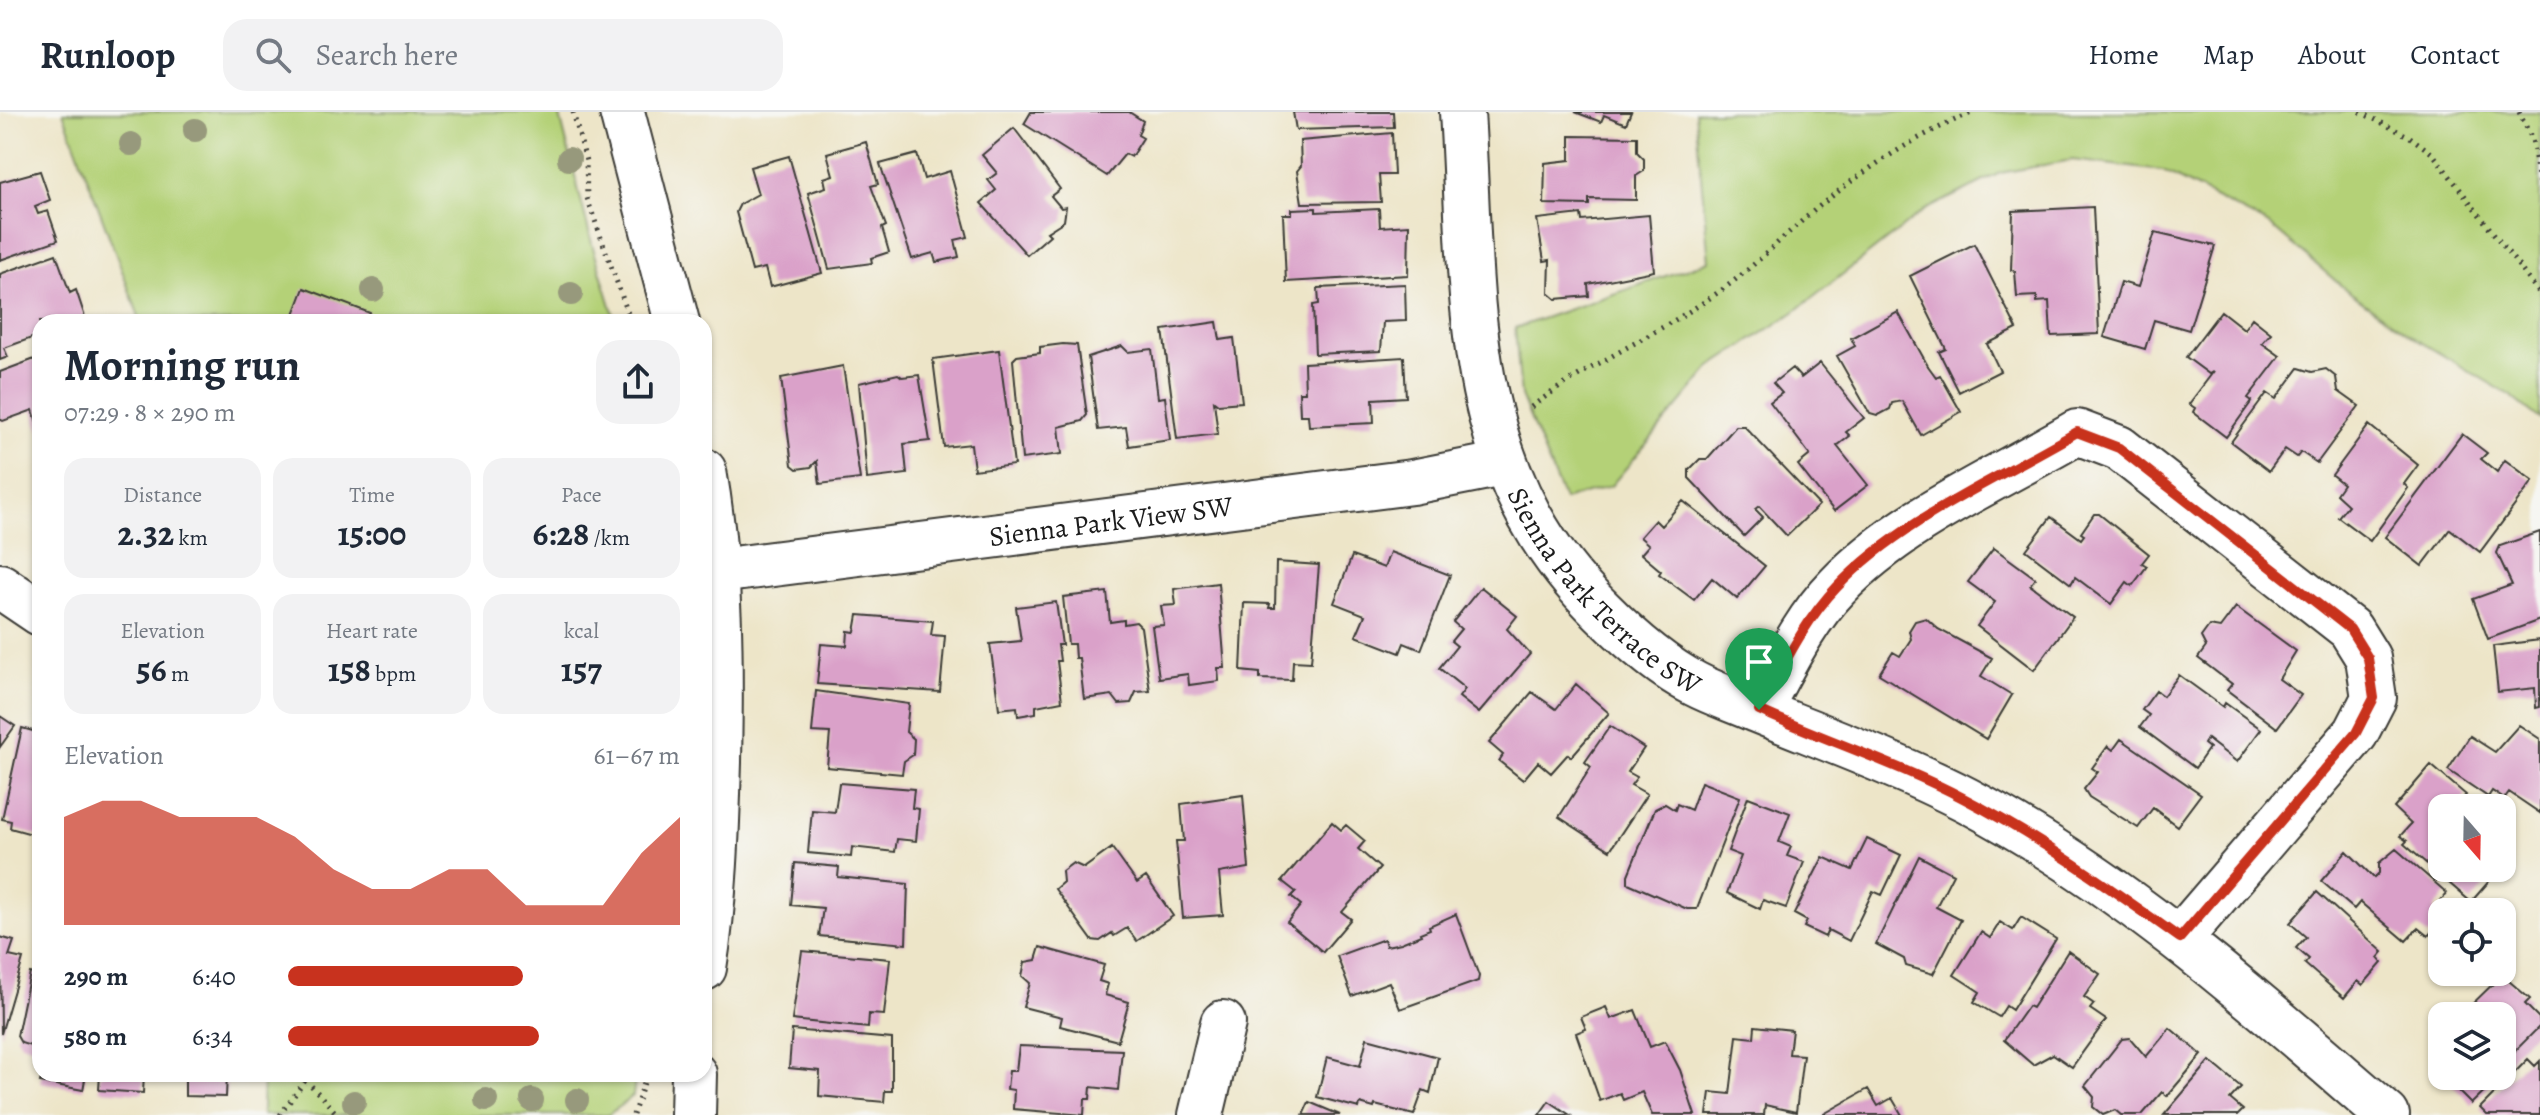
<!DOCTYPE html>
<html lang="en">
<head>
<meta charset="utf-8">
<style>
	:root { --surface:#fff; --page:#f2f2f3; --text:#1f2937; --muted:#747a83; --line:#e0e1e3; --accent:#c8321e }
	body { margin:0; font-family:Alegreya,serif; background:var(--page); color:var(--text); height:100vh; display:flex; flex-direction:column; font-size:30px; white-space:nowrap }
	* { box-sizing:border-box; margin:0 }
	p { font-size:26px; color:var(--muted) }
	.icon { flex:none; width:44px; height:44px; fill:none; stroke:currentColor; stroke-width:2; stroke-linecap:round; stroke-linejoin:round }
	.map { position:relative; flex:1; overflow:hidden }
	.drawer { position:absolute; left:32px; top:202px; width:680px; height:768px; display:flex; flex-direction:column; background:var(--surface); border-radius:24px; box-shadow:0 2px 6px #0004 }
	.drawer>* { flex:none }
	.needle { width:52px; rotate:160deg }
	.tools { position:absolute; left:2428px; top:682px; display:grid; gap:16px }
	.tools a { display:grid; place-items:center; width:88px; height:88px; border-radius:16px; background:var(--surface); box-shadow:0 2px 6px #0004; font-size:40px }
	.pin { position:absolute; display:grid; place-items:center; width:68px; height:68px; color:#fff; margin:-82px -34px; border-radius:50% 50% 50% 0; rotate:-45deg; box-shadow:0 0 8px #0007 }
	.pin .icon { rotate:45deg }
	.round { display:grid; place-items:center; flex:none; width:84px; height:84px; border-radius:24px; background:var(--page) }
	.overview { display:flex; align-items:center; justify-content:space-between; height:136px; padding:0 32px }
	h1 { font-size:44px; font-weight:700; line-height:60px }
	.stats { display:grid; grid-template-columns:repeat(3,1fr); gap:12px; height:136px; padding:8px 32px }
	.stats div { display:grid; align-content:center; border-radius:20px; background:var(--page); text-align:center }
	.stats b { font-size:34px; font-weight:700 }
	.stats small { font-size:22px; font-weight:400 }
	.stats p { font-size:22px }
	.chart { height:224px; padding:16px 32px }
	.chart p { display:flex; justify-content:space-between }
	.chart svg { width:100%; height:144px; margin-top:8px; fill:var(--accent); opacity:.7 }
	ul { padding:0 32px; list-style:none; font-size:26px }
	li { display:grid; grid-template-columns:128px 96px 1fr; align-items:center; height:60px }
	li i { height:20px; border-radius:10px; background:var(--accent) }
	header { display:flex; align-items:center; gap:48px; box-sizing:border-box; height:112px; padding:0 40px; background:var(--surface); border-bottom:2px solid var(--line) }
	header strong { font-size:38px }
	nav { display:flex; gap:44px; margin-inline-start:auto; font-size:28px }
	.search { width:560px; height:72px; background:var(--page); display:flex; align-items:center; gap:20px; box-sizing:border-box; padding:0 28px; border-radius:24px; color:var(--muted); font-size:30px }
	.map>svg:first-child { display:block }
</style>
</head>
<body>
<header>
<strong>Runloop</strong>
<div class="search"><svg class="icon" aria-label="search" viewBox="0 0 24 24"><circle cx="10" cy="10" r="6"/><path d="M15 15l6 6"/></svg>Search here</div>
<nav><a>Home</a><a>Map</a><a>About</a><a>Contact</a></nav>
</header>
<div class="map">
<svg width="2540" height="1003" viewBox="0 0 2540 1003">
	<rect width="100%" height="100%" fill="#f6f6f2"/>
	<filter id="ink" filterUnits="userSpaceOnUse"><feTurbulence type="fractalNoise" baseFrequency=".0125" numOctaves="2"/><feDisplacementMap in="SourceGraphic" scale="16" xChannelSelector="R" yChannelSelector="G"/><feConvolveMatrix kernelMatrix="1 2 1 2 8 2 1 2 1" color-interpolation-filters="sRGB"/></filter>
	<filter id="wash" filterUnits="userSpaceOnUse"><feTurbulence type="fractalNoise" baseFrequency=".006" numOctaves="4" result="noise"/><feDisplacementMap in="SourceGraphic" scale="32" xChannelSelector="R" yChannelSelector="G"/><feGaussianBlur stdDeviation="1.8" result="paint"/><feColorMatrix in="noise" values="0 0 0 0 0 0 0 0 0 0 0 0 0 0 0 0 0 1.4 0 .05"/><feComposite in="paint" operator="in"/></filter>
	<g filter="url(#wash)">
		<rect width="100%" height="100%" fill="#ede5c8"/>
		<!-- green -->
		<path fill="#b4d177" stroke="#68764a" stroke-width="2" d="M63,0H559L592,132L616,210H141Z
			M1695,0H2540V307L2511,284L2414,226L2344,176L2271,114L2163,59L2072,48L2000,61L1925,98L1793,201L1711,255L1611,374L1564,388L1521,284L1515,216L1709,149Z
			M263,962H636L633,984L608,1003H262Z"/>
		<g id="blocks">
			<!-- building -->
			<path fill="#daa1c9" d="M1031,0H1129L1143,9L1138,23L1143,26L1131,45L1125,42L1107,64L1024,12Z
				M1293,0H1393L1394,15L1296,18Z
				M1575,0H1631L1626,12L1604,3L1601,10Z
				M1014,16L1060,77L1051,84L1061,96L1066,95L1064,109L1047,120L1050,123L1027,143L981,91L996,78L988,68L997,61L982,43Z
				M1392,21L1394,63H1379L1381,90L1302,91L1297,59L1301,54L1300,29Z
				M1570,24L1637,25V40L1644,47V59L1636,64V88L1589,87V93L1544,92L1545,51L1570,48Z
				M866,30L878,72L871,74L886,114L882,116L889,140L871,146L872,151L829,157L808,81L826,75L824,66L833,63L827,41Z
				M917,42L924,67L950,59L968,125L955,128L959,145L936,150L933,141L912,147L880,52Z
				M789,44L822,161L770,175L765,156L752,159L736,100L740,92L758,82L750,55Z
				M40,59L50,88L35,94L38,102L48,99L58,128L0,148V70Z
				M2093,95L2099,222L2051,224L2049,189L2037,190V184L2017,185L2015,159L2011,158L2013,99Z
				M1316,96V100L1379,97L1380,115L1409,113L1408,163L1286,170L1283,102H1292V97Z
				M1581,102L1582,109L1649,103L1654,159L1588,172L1589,184L1556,187L1549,181L1550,148L1544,149L1537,107Z
				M2155,120L2215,134L2189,218L2154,208L2145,237L2104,225L2121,170L2138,175Z
				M1974,132L2017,217L1987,232L2000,259L1959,280L1939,240L1946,237L1910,164Z
				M56,142L70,181L76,178L85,205L70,210H40V223L4,236L8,245L0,248V162Z
				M1405,172L1406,209L1383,210L1381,239L1315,242L1313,193L1319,192L1318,176Z
				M304,176L370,201L366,210H291Z
				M2221,199L2244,217L2252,206L2271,221L2262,231L2280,244L2248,286L2252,289L2226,325L2193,300L2195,296L2189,292L2214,259L2209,262L2186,245Z
				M1898,200L1928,254L1936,265L1940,263L1961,300L1921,323L1902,289L1892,291L1890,297L1877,304L1870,302L1837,244L1855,234L1851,226Z
				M1217,210L1220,228L1234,226L1242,290L1218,292L1214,289L1218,322L1177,327L1163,218Z
				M1063,232L1077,233L1087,303L1082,309L1059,315L1062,342L1022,347L1013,248L1017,244L1040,241V235Z
				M1122,234L1128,240L1152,237L1158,286L1165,285L1170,328L1129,334L1126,315L1098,318L1088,245Z
				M999,238L1014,353L974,358L971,332L944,335L933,247Z
				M40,245V320L33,298L3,309L0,307V260Z
				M1404,245L1406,285L1373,287L1374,311L1309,314L1308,303H1300L1299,280H1305L1304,251Z
				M1820,251L1864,306L1846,320L1850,324L1837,334L1868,373L1834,399L1798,353L1810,343L1770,290L1782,281L1773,271L1792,256L1801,266Z
				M843,254L860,367L820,372L817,349L811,355L797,357L792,353L781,266Z
				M2299,256L2312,260L2326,257L2336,265L2338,279L2359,294L2317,351L2301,340L2297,345L2285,337L2269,359L2231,330L2267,281L2276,287Z
				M898,262L902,265L919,263L930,329L904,332L907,362L867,367L859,271Z
				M2369,313L2418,353L2404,372L2408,376L2370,429L2338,405L2348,393L2336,382L2343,372L2332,363Z
				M1736,314H1744L1819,393L1787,424L1759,394L1755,397L1763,405L1744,424L1689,366V358L1700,347H1707Z
				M2462,322L2487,341L2481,347L2497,360L2505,348L2533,369L2480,440L2450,417L2422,454L2385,425Z
				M1683,389L1765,454L1737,487L1712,466L1694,488L1659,462L1661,459L1641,442L1649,433L1640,425L1655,408L1661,414Z
				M2094,402H2099L2149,442L2142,451L2147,454L2132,474L2127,470L2111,492L2075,465L2071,472L2026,438L2051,405L2081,427L2084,423L2081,421Z
				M2540,420V508L2488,527L2473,487L2512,473L2497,441L2500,434Z
				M1994,436L2035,466L2030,473L2073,505L2034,558L1977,514L1995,490L1968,470Z
				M1390,440L1450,463L1421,538L1404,531L1400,541L1356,524L1365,503L1334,491L1352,444L1384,456Z
				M1276,450L1319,453L1311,550L1293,549L1292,568L1260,567V561L1241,559L1244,491L1270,492L1269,496H1275Z
				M1218,471L1225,556H1218L1219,569L1189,573L1188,562L1159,566L1152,514L1164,513L1161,494L1176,493L1174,477Z
				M1481,475L1517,504L1507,517L1530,542L1479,601L1459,585L1465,577L1439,556L1457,534L1451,529L1461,517L1453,510Z
				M1107,480L1110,510L1124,508V512L1136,510L1141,515L1150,579L1136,580L1131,591L1119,592L1112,583L1084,587L1079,546H1075L1074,532H1068L1063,485Z
				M1056,490L1062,533H1058L1060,549H1057L1062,589L1036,594V601L1018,604L1017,595L999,597L990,532L1021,529L1016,495Z
				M2236,495L2296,539L2279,567L2301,583L2277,616L2227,578L2232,572L2198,546L2206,535L2201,525L2209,514L2220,516Z
				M858,503L933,509L931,523L945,524L940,580L817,572L821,532L847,534L848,519L855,520Z
				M1926,506L1938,517L1992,546L1981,564L2012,583L1986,627L1879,562L1893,540L1900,544L1911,527L1909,519L1915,509Z
				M2540,528V595L2536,596L2535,576L2498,580L2493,534Z
				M2179,563L2223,595L2225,591L2261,617L2237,650L2207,627L2204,632L2209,636L2195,656L2140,615L2149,603L2142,598L2156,579L2163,584Z
				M1576,572L1609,601L1571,645L1568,642L1551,661L1538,650L1523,668L1499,649L1503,643L1489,631L1532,580L1556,597Z
				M816,579L909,592L906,620L914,627L913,643L904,649L902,662L827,655L830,621L812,620Z
				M0,604L15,614L0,635Z
				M2519,613L2540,627V701L2509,680L2504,687L2492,679L2488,685L2448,658L2470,624L2495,640Z
				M1610,614L1644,636L1628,660L1637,665L1631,673L1647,682L1610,738L1559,705L1591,655L1585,650Z
				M22,616L40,621L39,724L10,716L11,709L2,707Z
				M2121,627L2201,682L2177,714L2153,696L2138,716L2089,685L2084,677L2098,660L2092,656L2108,634L2113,638Z
				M2431,653L2466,683L2454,696H2442V756H2478L2491,767L2471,790L2404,732L2407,729L2400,724L2411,712L2394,696Z
				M1701,670L1740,685L1697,797H1687L1628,771V763L1655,697L1665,692L1675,698L1677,692L1691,698Z
				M839,671L914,677L912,696L919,697L916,729L897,727L895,740L852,735L851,745L808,741L812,698L835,700Z
				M1243,683L1249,756L1219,761L1223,803L1183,806L1176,729H1184L1181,692Z
				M1748,685L1790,701L1779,730L1791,735L1787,744L1804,750L1786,796L1763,788L1760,797L1727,781L1741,744L1728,739Z
				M1332,710L1341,718L1346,713L1365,729L1358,737L1380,756L1342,800L1351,807L1323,840L1287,810L1301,793L1291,785L1296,780L1282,769Z
				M1867,727L1901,743L1882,783L1873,779L1849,829L1828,818L1825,825L1804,815L1807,809L1794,802L1823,745L1852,758Z
				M1112,736L1137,771L1146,765L1173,804L1137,829L1127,816L1114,824L1112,821L1100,829L1092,828L1055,777L1063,770L1062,759L1073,751L1084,756Z
				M2396,737L2447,781L2434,797L2442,808L2428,824L2418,816L2406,829L2360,790L2354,797L2321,769L2347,739L2374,766L2379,761V751Z
				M1919,744L1953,762L1936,795L1961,808L1933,862L1906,854L1904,847L1876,832Z
				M795,751L839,755L838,765L908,772L906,832L819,824L823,796L791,793Z
				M2317,780L2383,840L2378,846L2382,851L2363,873L2358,869L2344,886L2305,852L2309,847L2296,836L2306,825L2290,811Z
				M1456,802L1479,864L1478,869L1400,897L1389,870L1352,884L1337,844L1384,827L1386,834L1401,831L1421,823L1420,821L1430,817L1429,814Z
				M2021,805L2056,827L2012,898L2006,894L1999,905L1974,890L1980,880L1954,863L1981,820L1990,826L2000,810L2013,818Z
				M0,825L14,829L9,844L23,847L1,922Z
				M1040,835L1104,853L1099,869L1108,872L1105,883L1129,890L1118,929L1060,914L1062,905L1023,895L1030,871L1022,864L1025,850L1036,848Z
				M802,839L890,847L884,903L869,902L868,916L792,908Z
				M2068,839L2100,862L2084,885L2094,892L2090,897L2106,908L2072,955L2053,942L2033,953L2004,928L2028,894L2032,896Z
				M30,861L40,863V937L21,931L17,924Z
				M2502,863L2530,887L2525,892L2539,906L2540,914L2514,940L2502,962V904H2460Z
				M1606,895L1611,907L1635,898L1650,935L1665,929L1680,958L1695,1003H1652L1642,980L1623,988L1620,981L1600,989L1576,921L1586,917L1581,905Z
				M1755,914L1792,918L1789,942L1803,943L1796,1000L1765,993L1764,1003H1707L1710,980L1730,982L1737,924L1754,926Z
				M2170,916L2202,943L2167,984L2162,980L2142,1003H2121L2115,998L2103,1003L2093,995L2094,985L2085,974L2122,927L2130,926L2146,945Z
				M792,918L892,927V979H885L884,990L819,984L820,959L789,956Z
				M1367,926L1438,945L1430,981L1423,978L1414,1003L1375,993L1374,996L1360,992L1359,996L1317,985L1327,945L1360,954Z
				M1019,934L1122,938L1118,978L1091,975L1090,987H1085L1084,1003L1013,997L1014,978L1007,977L1009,959H1016Z
				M2528,947L2535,954L2540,949V1003H2487L2480,996Z
				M2210,949L2241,975L2230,987L2243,998L2238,1003H2164Z
				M42,962H86L83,978L40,970Z
				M100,962H144L143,981L99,978Z
				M185,962H227L226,985L185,984Z
				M2443,964H2500L2471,992Z
				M1868,977L1878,994L1892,986L1902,1003H1822Z
				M1549,989L1570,1003H1539Z
				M1309,990L1340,1003H1303Z"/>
		</g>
	</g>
	<g filter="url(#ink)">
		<use href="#blocks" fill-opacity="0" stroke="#3b3a36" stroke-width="2"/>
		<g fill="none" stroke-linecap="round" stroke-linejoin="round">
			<defs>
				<g id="minor">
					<path id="s1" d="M1462,0C1474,185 1458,358 1602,499C1629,526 1660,554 1695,572C1714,582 1736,589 1756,598C1827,627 1899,653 1967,688C2124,771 2254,888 2387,1003"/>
					<path id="s2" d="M718,459L1412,370L1503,352"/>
					<path d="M0,474L40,501"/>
					<path d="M1759,598C1782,557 1803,510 1837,475C1902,407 1996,368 2077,320L2119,336L2350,517L2368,546L2374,586L2356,621L2180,826"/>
					<path d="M1201,1003L1223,911"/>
				</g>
				<path id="tertiary" d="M622,0L677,210
					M704,359C721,456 721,552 719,650C717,719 715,788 704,856
					M693,1003L694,962"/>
			</defs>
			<!-- minor casing -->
			<use href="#minor" stroke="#3b3a36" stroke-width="48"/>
			<!-- tertiary casing -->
			<use href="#tertiary" stroke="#3b3a36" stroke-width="48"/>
			<!-- path -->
			<path stroke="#3b3a36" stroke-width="5" stroke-dasharray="2 6" stroke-linecap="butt" d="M573,0L586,49L587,86L631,210
				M2360,0L2410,25L2433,42L2540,182
				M2519,0L2532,27L2540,77
				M1531,295C1592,250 1661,221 1723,177C1754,155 1780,127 1810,102C1860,60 1914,24 1974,0
				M306,968L338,1003
				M280,1003L310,962
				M633,1003L647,962"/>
			<!-- minor -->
			<use href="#minor" stroke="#fff" stroke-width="44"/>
			<!-- tertiary -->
			<use href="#tertiary" stroke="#fff" stroke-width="44"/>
		</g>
		<!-- trees -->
		<g fill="#97997b">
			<circle cx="195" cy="18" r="12"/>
			<circle cx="131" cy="32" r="12"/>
			<circle cx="569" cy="47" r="12"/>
			<circle cx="373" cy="178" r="12"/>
			<circle cx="571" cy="182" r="12"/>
			<circle cx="486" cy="988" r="12"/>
			<circle cx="532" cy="988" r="12"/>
			<circle cx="577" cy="988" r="12"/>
			<circle cx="354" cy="990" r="12"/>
		</g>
	</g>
	<g fill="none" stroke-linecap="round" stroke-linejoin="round" filter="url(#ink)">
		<defs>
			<path id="route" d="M2077,320L2119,336L2350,517L2368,546L2374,586L2356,621L2180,826C2110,776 2042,727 1965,687C1899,652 1827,629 1759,598C1782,557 1803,510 1837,475C1902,407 1996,368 2077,320Z"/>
		</defs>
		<!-- route casing -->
		<use href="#route" stroke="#fff" stroke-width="16"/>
		<!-- route -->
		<use href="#route" stroke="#c8321e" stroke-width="10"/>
	</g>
	<g text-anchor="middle" stroke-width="7" stroke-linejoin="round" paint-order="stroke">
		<!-- street labels -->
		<g font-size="28" fill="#1c1c1c" stroke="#f6f6f2">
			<text dy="10" stroke="none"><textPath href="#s2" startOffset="396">Sienna Park View SW</textPath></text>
			<text dy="10" stroke="none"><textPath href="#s1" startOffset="520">Sienna Park Terrace SW</textPath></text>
		</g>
	</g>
</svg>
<div class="tools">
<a><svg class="needle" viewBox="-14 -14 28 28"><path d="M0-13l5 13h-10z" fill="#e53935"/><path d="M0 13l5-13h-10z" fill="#747a83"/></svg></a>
<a><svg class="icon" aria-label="locate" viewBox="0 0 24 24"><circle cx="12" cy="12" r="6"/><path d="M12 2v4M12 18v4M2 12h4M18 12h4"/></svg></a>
<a><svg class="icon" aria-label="layers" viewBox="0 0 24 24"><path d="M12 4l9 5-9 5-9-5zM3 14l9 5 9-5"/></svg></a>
</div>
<div class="pin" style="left:1759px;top:598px;background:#1e9e55"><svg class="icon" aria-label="arrive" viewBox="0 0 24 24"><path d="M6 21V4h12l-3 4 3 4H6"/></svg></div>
<section class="drawer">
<div class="overview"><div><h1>Morning run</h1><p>07:29 · 8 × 290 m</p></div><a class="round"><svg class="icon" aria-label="share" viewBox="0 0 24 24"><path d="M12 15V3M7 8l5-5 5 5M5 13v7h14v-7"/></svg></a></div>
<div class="stats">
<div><p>Distance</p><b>2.32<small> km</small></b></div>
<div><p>Time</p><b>15:00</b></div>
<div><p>Pace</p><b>6:28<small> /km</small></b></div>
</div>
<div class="stats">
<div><p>Elevation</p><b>56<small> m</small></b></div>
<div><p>Heart rate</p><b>158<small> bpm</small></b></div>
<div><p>kcal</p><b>157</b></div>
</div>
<div class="chart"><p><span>Elevation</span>61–67 m</p>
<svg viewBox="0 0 160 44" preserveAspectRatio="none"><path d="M0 44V11L10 6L20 6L30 11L40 11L50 11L60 17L70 27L80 33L90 33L100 27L110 27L120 38L130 38L140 38L150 22L160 11V44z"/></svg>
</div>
<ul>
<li><b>290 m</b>6:40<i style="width:60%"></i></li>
<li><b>580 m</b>6:34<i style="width:64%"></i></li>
</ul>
</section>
</div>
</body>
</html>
